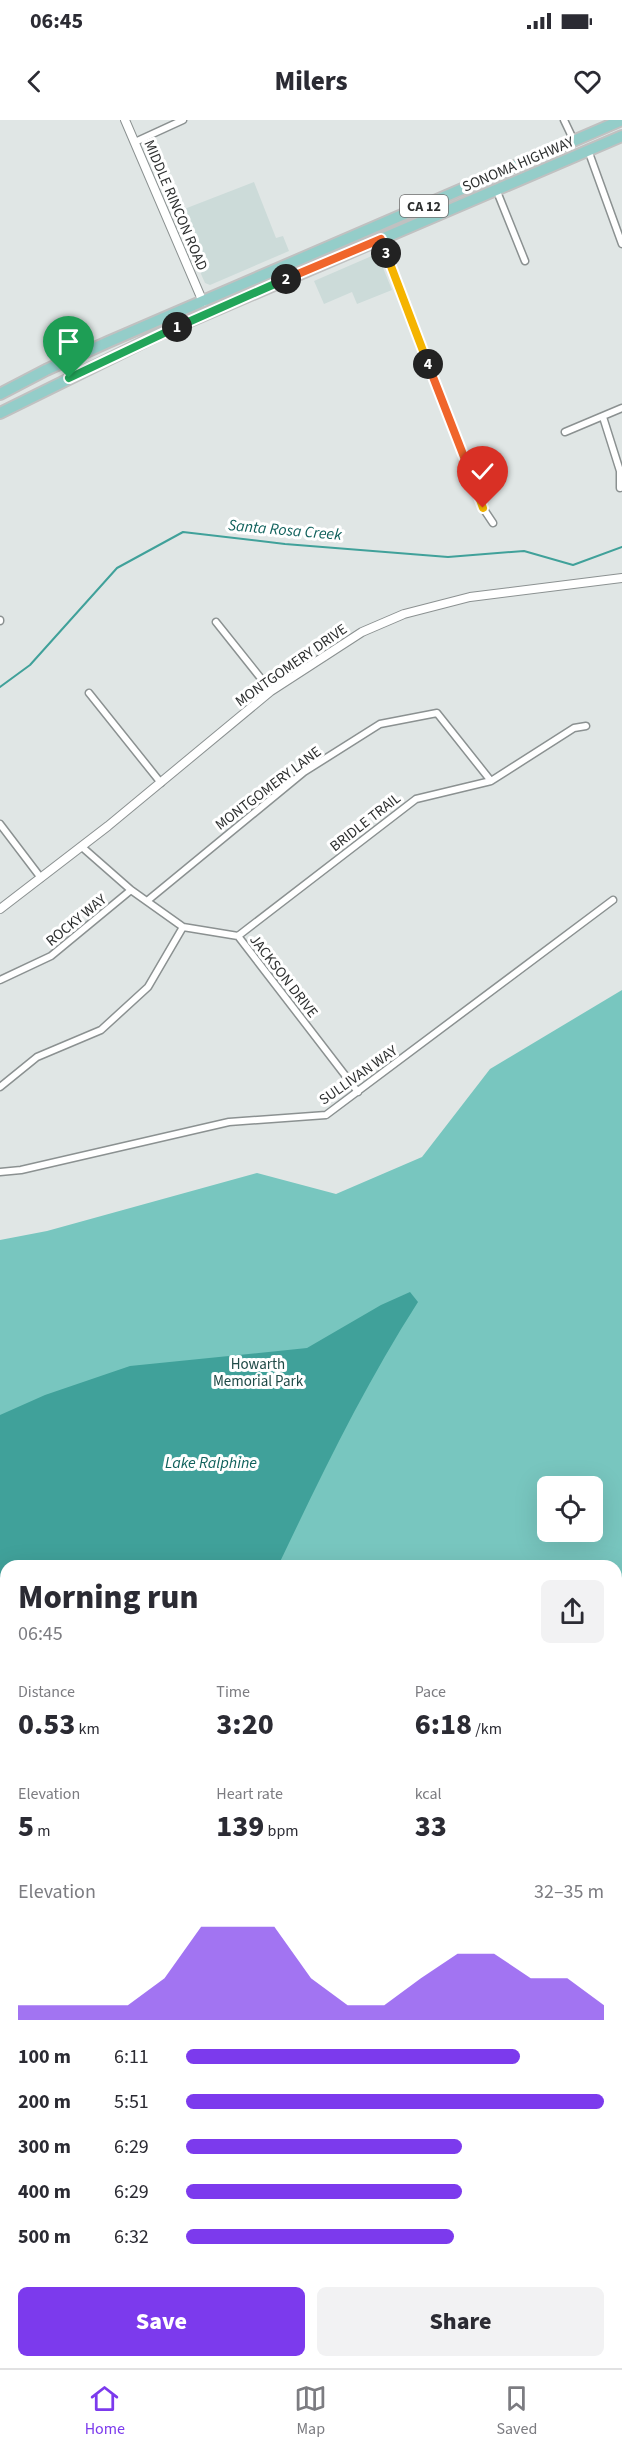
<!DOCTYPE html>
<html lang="en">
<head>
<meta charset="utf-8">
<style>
	:root { --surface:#fff; --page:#f2f2f3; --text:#2b2b33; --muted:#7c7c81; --line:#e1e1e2; --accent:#7c3aed }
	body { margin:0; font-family:"Source Sans 3",sans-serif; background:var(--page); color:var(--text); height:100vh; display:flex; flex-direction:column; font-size:22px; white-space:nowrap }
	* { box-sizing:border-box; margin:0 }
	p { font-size:20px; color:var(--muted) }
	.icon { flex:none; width:33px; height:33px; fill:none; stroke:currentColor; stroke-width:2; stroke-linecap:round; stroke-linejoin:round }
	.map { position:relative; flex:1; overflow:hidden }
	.drawer { position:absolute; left:0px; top:1440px; width:622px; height:808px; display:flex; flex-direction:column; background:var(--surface); border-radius:18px 18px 0 0; box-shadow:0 6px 24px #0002 }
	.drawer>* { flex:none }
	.tools { position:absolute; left:537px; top:1356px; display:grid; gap:12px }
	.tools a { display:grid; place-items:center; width:66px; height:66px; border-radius:9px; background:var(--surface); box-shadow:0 6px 24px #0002; font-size:30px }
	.pin { position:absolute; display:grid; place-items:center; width:51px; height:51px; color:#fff; margin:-62px -26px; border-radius:50% 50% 50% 0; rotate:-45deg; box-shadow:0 0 6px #0007 }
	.pin .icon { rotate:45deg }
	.km { position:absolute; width:30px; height:30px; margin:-15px; border-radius:50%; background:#222; color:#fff; font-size:16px; line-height:30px; text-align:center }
	.round { display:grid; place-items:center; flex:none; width:63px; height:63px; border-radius:9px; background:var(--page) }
	.overview { display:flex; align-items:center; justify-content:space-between; height:102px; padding:0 18px }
	h1 { font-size:33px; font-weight:800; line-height:45px }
	.metrics { display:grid; grid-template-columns:repeat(3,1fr); gap:9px; height:102px; padding:6px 18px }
	.metrics div { display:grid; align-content:center }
	.metrics b { font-size:30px; font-weight:800 }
	.metrics small { font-size:16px; font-weight:400 }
	.metrics p { font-size:16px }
	.chart { height:168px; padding:12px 18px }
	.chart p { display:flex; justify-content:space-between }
	.chart svg { width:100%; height:108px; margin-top:6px; fill:var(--accent); opacity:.7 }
	.primary-button { display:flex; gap:12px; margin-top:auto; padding:12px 18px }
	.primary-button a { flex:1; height:69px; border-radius:9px; background:var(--accent); color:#fff; font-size:24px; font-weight:800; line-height:69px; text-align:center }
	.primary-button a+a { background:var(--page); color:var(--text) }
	ul { padding:0 18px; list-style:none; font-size:20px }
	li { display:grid; grid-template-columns:96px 72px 1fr; align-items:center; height:45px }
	li i { height:15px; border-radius:8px; background:var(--accent) }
	.status { display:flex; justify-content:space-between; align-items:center; height:42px; padding:0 30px; background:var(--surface); direction:ltr }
	.status svg { height:16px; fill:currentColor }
	header { display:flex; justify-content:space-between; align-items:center; height:78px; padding:0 18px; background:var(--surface); font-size:27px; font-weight:800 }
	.tab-bar { display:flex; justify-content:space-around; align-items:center; height:84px; border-top:2px solid var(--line); background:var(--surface); font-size:16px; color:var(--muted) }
	.tab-bar a { display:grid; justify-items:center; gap:3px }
	.tab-bar .current { color:var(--accent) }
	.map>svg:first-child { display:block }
</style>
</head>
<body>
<div class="status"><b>06:45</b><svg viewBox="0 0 49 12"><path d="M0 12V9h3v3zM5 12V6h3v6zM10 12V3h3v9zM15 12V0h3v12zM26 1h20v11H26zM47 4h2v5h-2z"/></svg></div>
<header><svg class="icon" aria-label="back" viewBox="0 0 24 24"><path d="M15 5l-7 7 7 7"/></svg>Milers<svg class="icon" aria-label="heart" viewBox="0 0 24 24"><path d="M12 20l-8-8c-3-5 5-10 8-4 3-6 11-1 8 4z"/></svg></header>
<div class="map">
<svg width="622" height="2248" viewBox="0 0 622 2248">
	<rect width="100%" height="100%" fill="#e0e6e5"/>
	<!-- built -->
	<path fill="#ccdbd9" d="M254,62L276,118L283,116L289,131L210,165L205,163L174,93Z
		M374,135L379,138L392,170L357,184L352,172L324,184L314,161Z"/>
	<!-- green -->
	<path fill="#78c6bf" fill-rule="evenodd" d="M622,870V1488L617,1496L616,1446H6V1968L0,1959V1120L47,1111L257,1053L336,1074L422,1037L490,949ZM548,1366H592V1412H548Z"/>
	<!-- water -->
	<path fill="#40a19a" d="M410,1172L418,1182C364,1266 321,1356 278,1446H6V1522L0,1518V1295L45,1275L130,1246L307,1228L381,1185Z"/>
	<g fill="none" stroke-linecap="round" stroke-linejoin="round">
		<!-- stream -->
		<path stroke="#40a19a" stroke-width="2" d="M0,567L30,545L117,448L183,412L285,424L448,437L524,431L573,445L622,427"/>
		<defs>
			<path id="minor" d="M564,0L574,21
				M135,22L183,0
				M588,30L622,124
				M496,69L525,141
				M381,119L483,388L493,403
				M603,297L620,351V368
				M565,312L622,288
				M0,501V500
				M216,502L271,571
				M89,573L161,663
				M0,704L41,758
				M82,727L131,770L183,807L238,816L358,972
				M147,781L304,652L380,604L437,593L491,661
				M238,816L416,679L491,661L574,608L586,606
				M0,860L51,836L131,770
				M0,967L37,937L101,910L148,867L183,807
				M0,1052L21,1050L229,1002L326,995L613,780
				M616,1615L622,1614
				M616,1763L622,1759
				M616,2168L622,2167
				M0,2211L6,2208
				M71,2242L76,2248
				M433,2242V2248
				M176,2248L182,2242
				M308,2248L312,2242"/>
			<path id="tertiary" d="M125,0L203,182
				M0,789L108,706L271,571L362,512L404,494L470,477L622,458
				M0,1980L6,1989
				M0,2106L6,2103
				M251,2242L260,2248"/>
			<path id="primary" d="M0,274L46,250L108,222L622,0
				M0,293L162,213L622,16"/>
		</defs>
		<!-- minor casing -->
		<use href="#minor" stroke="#8b9191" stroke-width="9"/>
		<!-- tertiary casing -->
		<use href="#tertiary" stroke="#8b9191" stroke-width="10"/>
		<!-- primary casing -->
		<use href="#primary" stroke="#c0c1c1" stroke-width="14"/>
		<!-- minor -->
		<use href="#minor" stroke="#fff" stroke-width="6"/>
		<!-- tertiary -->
		<use href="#tertiary" stroke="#fff" stroke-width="8"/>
		<!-- primary -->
		<use href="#primary" stroke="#94cdc9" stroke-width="10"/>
	</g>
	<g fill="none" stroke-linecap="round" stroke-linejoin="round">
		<defs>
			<path id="split-1" d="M69,258L177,207"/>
			<path id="split-2" d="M177,207L286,159"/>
			<path id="split-3" d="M286,159L381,119L386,133"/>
			<path id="split-4" d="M386,133L428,244"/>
			<path id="split-5" d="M428,244L471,355"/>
			<path id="split-6" d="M471,355L483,388"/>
		</defs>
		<!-- split-1 casing -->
		<use href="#split-1" stroke="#fff" stroke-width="12"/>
		<!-- split-2 casing -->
		<use href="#split-2" stroke="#fff" stroke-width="12"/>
		<!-- split-3 casing -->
		<use href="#split-3" stroke="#fff" stroke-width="12"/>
		<!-- split-4 casing -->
		<use href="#split-4" stroke="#fff" stroke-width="12"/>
		<!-- split-5 casing -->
		<use href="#split-5" stroke="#fff" stroke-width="12"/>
		<!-- split-6 casing -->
		<use href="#split-6" stroke="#fff" stroke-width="12"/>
		<!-- split-1 -->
		<use href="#split-1" stroke="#22a559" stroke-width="8"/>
		<!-- split-2 -->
		<use href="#split-2" stroke="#22a559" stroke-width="8"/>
		<!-- split-3 -->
		<use href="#split-3" stroke="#f0652b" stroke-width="8"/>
		<!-- split-4 -->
		<use href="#split-4" stroke="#f5b400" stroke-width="8"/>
		<!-- split-5 -->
		<use href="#split-5" stroke="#f0652b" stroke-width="8"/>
		<!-- split-6 -->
		<use href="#split-6" stroke="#f5b400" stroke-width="8"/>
	</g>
	<g text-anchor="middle" stroke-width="6" stroke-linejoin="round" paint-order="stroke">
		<!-- shield labels -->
		<rect fill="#fff" stroke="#6d6e6e" stroke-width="1.5" x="400" y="75" width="48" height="22" rx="4.5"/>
		<g font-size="14" font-weight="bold" fill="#2e3030">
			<text x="424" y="91">CA 12</text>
		</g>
		<!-- street labels -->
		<g font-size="15" fill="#2e3030" stroke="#fff">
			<text transform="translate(518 44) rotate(-23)" y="5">SONOMA HIGHWAY</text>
			<text transform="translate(176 85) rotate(67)" y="5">MIDDLE RINCON ROAD</text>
			<text transform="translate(291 545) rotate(-35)" y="5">MONTGOMERY DRIVE</text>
			<text transform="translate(268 668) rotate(-37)" y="5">MONTGOMERY LANE</text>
			<text transform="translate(365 702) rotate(-38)" y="5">BRIDLE TRAIL</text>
			<text transform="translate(76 800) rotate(-39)" y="5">ROCKY WAY</text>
			<text transform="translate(284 856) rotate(52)" y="5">JACKSON DRIVE</text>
			<text transform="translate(358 955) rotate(-35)" y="5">SULLIVAN WAY</text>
		</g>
		<!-- park labels -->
		<g font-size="15" fill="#204b48" stroke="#fff">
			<text x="258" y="1249">Howarth<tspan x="258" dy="17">Memorial Park</tspan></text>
		</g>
		<!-- water labels -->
		<g font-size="16" font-style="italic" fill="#10615c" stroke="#fff">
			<text transform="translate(285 409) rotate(5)" y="6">Santa Rosa Creek</text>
			<text x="211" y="1348">Lake Ralphine</text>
		</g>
	</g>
</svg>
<div class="tools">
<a><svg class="icon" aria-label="locate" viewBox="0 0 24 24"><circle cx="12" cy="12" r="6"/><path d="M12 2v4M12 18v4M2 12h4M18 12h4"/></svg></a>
</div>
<div class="pin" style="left:69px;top:258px;background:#1e9e55"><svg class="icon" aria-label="arrive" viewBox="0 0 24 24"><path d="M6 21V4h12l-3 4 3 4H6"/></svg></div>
<div class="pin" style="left:483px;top:388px;background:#d93025"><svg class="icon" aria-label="check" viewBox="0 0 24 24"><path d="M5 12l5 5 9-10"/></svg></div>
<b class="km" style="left:177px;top:207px">1</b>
<b class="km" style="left:286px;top:159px">2</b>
<b class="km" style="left:386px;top:133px">3</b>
<b class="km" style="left:428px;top:244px">4</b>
<section class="drawer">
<div class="overview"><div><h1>Morning run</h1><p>06:45</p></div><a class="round"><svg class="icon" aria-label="share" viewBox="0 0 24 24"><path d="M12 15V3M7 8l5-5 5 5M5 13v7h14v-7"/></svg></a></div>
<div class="metrics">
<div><p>Distance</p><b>0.53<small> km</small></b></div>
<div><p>Time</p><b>3:20</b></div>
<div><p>Pace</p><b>6:18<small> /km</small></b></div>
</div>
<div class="metrics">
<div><p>Elevation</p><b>5<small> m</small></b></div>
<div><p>Heart rate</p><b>139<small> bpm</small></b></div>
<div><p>kcal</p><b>33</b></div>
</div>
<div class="chart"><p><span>Elevation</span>32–35 m</p>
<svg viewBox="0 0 160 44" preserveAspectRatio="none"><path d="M0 44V38L10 38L20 38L30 38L40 27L50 6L60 6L70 6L80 27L90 38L100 38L110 27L120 17L130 17L140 27L150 27L160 38V44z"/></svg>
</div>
<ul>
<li><b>100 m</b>6:11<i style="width:80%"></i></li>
<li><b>200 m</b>5:51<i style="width:100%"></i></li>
<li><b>300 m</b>6:29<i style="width:66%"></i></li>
<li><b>400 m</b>6:29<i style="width:66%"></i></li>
<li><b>500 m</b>6:32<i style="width:64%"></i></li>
</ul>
<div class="primary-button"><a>Save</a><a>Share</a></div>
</section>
</div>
<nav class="tab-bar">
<a class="current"><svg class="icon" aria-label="home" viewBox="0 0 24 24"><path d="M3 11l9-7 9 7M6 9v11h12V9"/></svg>Home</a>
<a><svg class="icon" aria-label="map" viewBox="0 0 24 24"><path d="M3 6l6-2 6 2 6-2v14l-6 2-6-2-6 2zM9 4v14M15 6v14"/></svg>Map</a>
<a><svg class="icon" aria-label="saved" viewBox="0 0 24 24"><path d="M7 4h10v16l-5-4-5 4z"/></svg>Saved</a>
</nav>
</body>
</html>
